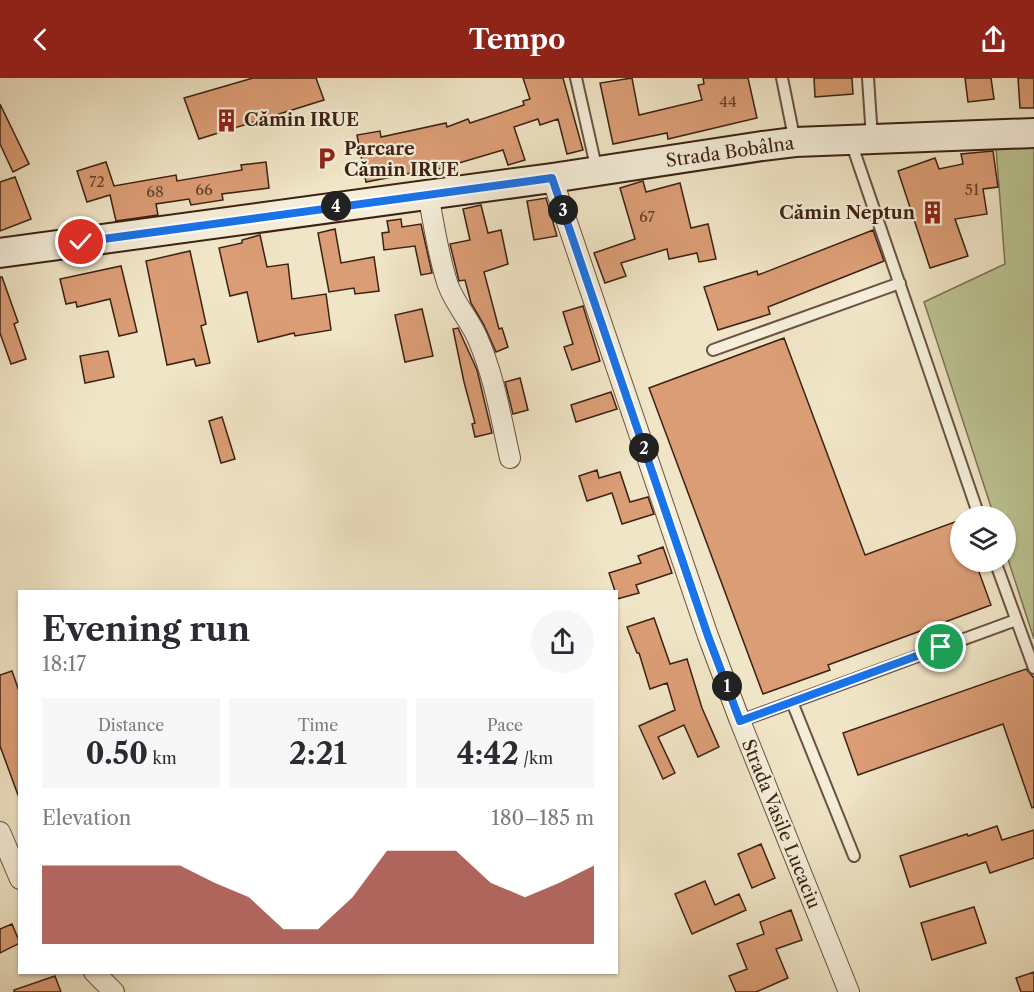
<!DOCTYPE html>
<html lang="en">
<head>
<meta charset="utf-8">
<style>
	:root { --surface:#fff; --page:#f7f7f7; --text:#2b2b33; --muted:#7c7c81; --accent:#8f2418 }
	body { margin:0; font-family:"Libre Caslon Text",serif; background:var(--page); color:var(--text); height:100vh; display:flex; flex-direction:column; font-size:22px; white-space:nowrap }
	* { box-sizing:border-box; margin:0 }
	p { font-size:20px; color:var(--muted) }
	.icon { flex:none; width:33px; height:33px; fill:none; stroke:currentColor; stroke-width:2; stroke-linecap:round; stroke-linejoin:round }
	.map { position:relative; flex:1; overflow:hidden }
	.details { position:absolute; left:18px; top:512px; width:600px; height:384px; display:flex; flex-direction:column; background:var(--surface); border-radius:0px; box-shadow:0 2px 4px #0004 }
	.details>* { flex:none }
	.controls { position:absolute; left:950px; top:428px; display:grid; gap:12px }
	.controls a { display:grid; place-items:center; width:66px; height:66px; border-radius:50%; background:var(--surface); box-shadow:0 2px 4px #0004; font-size:30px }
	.pin { position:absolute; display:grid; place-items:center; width:51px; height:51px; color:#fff; margin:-26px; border:3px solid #fff; border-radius:50%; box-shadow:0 2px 6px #0007 }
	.km { position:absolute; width:30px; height:30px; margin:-15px; border-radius:50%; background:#222; color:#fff; font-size:16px; line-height:30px; text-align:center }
	.round { display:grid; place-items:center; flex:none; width:63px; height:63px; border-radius:32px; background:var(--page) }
	.summary { display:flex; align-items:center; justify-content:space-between; height:102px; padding:0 24px }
	h1 { font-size:33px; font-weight:700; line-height:45px }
	.metrics { display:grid; grid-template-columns:repeat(3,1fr); gap:9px; height:102px; padding:6px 24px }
	.metrics div { display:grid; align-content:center; border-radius:0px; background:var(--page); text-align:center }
	.metrics b { font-size:30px; font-weight:700 }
	.metrics small { font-size:16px; font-weight:400 }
	.metrics p { font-size:16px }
	.chart { height:168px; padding:12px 24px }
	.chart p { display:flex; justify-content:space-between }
	.chart svg { width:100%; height:108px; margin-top:6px; fill:var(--accent); opacity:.7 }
	header { display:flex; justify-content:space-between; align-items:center; height:78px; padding:0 24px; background:var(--accent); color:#fff; font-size:27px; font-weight:700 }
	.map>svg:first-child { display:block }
</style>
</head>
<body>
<header><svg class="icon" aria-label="back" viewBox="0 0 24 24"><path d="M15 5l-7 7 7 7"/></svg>Tempo<svg class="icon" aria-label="share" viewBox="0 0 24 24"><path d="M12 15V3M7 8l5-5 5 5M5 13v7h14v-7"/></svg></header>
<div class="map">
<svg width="1034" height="914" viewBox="0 0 1034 914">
	<rect width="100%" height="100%" fill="#f0e5c6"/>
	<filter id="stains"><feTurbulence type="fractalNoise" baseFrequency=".00333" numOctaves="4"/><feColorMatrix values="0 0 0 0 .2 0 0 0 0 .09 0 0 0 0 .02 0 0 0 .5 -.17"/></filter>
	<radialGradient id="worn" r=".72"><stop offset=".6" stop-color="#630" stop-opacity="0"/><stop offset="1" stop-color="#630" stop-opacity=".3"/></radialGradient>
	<!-- green -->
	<path fill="#bcc493" stroke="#7c7353" stroke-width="1.5" d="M1034,69V561L1005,472V438H994L924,224L1005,186L996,70Z"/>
	<!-- building -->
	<path fill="#db9d75" stroke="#3c2213" stroke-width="1.5" d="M253,0H316L324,22L199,61L184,20Z
		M523,0H563L583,72L567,76L558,41L540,47L538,41L514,49L525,82L508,87L503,72L439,91L438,90L366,104L357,57L380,53L381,59L446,45L447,49L468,41L470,45L524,27L523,23L530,21Z
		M632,0L639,37L702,22L698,7L704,6L703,0H748L757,40L668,61L667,55L613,66L600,5Z
		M814,0H852L853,16L815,19Z
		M965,0H991L994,21L968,24Z
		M1018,0H1034V30H1020Z
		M0,26L29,86L13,94L0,66Z
		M993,73L998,109L983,111L987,136L955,141L968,178L930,190L898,93L935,80L939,91L963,86L961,76Z
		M106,84L114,108L176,97L177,103L242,92L241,87L266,84L269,110L222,116L223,122L191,127L189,121L156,126L158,137L116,143L110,117L87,124L77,93Z
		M15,99L31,141L0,153V104Z
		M643,103L646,114L680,105L691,150L708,146L716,181L699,184L697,175L669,181L667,171L621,185L626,198L605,205L594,175L635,161L620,110Z
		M546,120L557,158L534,162L527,123Z
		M481,127L488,155L501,152L508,186L484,194L499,251L502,250L508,269L496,274L484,247L471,225L465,202L459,203L450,166L470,162L463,131Z
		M401,141L402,149L421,146L432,195L421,197L415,168L384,172L382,155L389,154L387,143Z
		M335,151L341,185L374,179L379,213L355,216L354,210L329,214L318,155Z
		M873,152L884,183L768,229L770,236L718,252L704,209L757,193L758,197Z
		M260,157L267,189L288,186L292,221L326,216L331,252L295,258L294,255L258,264L247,214L230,218L219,170L242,165V162Z
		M190,173L206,246L201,248L210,285L196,288L194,281L167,287L146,183Z
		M121,188L137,254L119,258L110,221L77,229L76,224L66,226L60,201Z
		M0,199H2L18,244L14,246L26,281L11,286L0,255Z
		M583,228L600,283L572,292L564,269L573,266L563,234Z
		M422,231L433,278L405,284L395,237Z
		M458,250L477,292L492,355L475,359L472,346L475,345L464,304L453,251Z
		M784,260L865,477L960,442V483H975L991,527L828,587L830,592L763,616L649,310Z
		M108,273L114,299L85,305L80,278Z
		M520,300L528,332L513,336L505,304Z
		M611,314L617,331L576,344L571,327Z
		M222,339L235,381L221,385L209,343Z
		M597,392L599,400L620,394L630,424L648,419L654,436L622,446L612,415L587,423L579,398Z
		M663,469L672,495L636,507L639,515L617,521L616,513H615L609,495L641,485L638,478Z
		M654,540L670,586L687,581L702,630L719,669L698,679L684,647L658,659L675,695L663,701L639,648L675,632L667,605L650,611L639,575H637L627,549Z
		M1026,591L1034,600V729L1032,730L1003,646L858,697L843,655Z
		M12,593L19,613L20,717H18L0,668V597Z
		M997,748L1002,762L1034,752V780L990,795L986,784L910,809L900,778L967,756L968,758Z
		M761,766L775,800L752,810L738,776Z
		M705,803L715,827L739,816L746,832L692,856L675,816Z
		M974,829L986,865L932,882L921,845Z
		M791,832L802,862L776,871L788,900L756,914H736L729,898L747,891L737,866L764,856L760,844Z
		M12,846L20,865L0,875V851Z
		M1034,894V914H1021L1016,900Z
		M55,898L61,914H14V912Z"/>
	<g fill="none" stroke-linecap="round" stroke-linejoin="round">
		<defs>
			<path id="service" d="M576,0L597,93
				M782,0L795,64
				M868,0L872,60
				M851,64L979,438
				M713,272L900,205
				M995,483L1034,590
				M792,624L854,778
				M740,643L1016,542"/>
			<path id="minor" d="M552,100L708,558L740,643L849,914
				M428,116C434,146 438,178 448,207C455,226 469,241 477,259C494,297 501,340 510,380
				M0,754L20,801
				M94,894L114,914"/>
			<path id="secondary" d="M0,175L552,100L762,68L795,64L1034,55"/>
		</defs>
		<!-- service casing -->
		<use href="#service" stroke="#695340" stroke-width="14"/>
		<!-- minor casing -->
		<use href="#minor" stroke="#695340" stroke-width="22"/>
		<!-- secondary casing -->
		<use href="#secondary" stroke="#3c2213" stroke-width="32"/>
		<!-- service -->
		<use href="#service" stroke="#f5eeda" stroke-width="10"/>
		<!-- minor -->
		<use href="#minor" stroke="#f5eeda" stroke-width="20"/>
		<!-- secondary -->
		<use href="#secondary" stroke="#f5eeda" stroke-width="28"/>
	</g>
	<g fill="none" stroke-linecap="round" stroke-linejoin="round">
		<defs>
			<path id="route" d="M81,164L552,100L708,558L740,643L941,569"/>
		</defs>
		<!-- route casing -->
		<use href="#route" stroke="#fff" stroke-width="12"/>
		<!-- route -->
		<use href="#route" stroke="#1a73e8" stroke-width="8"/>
	</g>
	<!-- icons -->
	<defs>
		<symbol id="building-bare" viewBox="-9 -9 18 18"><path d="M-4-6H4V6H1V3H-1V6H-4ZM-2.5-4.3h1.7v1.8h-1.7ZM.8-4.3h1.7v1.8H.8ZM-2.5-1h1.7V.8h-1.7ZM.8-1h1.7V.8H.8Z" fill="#8f2418" stroke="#f5eeda" stroke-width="2.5" paint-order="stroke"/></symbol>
		<symbol id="parking-bare" viewBox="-9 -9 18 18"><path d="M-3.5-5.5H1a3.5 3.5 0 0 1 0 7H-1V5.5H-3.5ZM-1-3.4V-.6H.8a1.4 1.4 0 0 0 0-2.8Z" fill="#8f2418" stroke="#f5eeda" stroke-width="2.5" paint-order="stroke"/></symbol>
	</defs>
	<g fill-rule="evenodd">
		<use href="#building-bare" x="210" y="26" width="33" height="33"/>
		<use href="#parking-bare" x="310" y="64" width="33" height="33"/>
		<use href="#building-bare" x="916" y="118" width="33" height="33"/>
	</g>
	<g text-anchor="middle" stroke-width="4.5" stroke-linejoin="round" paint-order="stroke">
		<!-- number labels -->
		<g font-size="15" fill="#64412c">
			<text x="728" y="29">44</text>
			<text x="97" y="109">72</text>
			<text x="204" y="117">66</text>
			<text x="972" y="117">51</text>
			<text x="155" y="119">68</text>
			<text x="647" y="144">67</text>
		</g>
		<!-- poi labels -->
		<g font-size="18" font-weight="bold" fill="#3c2213" stroke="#f5eeda" text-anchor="start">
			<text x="244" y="48">Cămin IRUE</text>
			<text x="344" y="77">Parcare<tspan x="344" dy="21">Cămin IRUE</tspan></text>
			<text x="915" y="141" text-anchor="end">Cămin Neptun</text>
		</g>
		<!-- street labels -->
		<g font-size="18" fill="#3c2213" stroke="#f5eeda">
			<text transform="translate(730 74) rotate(-8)" y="6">Strada Bobâlna</text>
			<text transform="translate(781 746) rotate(68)" y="6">Strada Vasile Lucaciu</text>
		</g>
	</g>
	<rect width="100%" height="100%" filter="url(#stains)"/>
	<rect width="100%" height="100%" fill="url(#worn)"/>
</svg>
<div class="controls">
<a><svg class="icon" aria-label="layers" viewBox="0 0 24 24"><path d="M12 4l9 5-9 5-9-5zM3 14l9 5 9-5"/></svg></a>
</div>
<div class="pin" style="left:941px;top:569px;background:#1e9e55"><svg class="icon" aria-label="arrive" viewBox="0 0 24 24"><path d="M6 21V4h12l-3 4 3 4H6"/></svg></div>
<div class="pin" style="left:81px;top:164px;background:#d93025"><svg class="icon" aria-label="check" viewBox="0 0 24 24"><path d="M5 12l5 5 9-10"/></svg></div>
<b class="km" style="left:727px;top:608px">1</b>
<b class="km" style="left:644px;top:370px">2</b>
<b class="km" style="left:563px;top:132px">3</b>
<b class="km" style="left:336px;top:128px">4</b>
<section class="details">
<div class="summary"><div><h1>Evening run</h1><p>18:17</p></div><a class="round"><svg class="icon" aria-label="share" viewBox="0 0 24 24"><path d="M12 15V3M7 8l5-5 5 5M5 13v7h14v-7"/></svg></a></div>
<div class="metrics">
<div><p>Distance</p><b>0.50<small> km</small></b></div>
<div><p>Time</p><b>2:21</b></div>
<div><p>Pace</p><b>4:42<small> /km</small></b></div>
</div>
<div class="chart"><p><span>Elevation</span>180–185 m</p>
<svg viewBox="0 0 160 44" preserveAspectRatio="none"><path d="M0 44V12L10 12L20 12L30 12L40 12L50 19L60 25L70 38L80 38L90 25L100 6L110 6L120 6L130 19L140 25L150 19L160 12V44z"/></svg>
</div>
</section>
</div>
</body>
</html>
